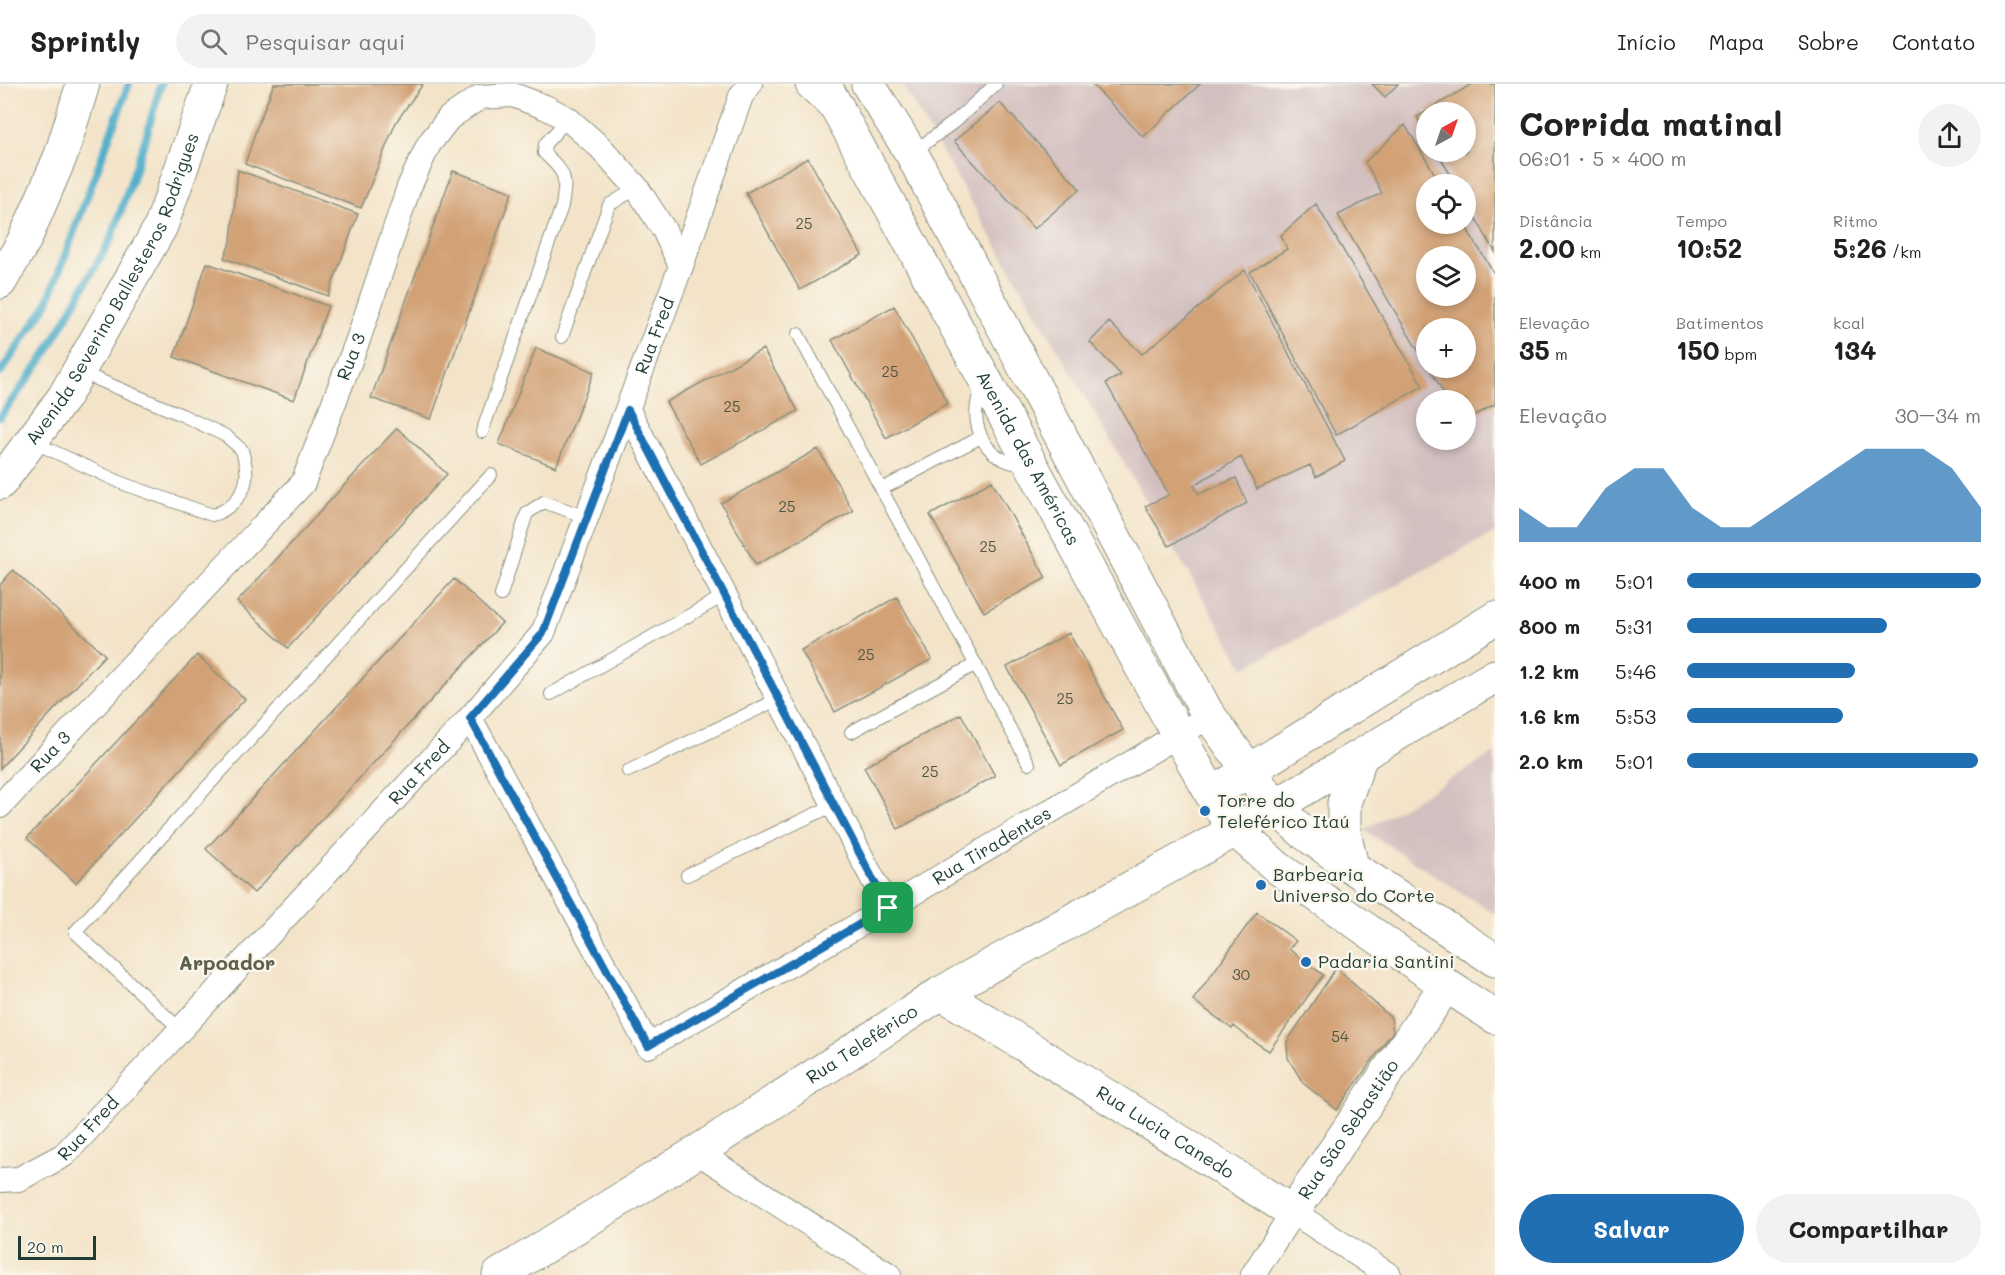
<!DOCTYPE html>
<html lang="pt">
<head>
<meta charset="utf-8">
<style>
	:root { --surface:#fff; --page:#f2f2f2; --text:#222; --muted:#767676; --line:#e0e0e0; --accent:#1f6fb2 }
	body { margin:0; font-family:Mali,sans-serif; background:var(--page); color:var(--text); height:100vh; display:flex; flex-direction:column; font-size:22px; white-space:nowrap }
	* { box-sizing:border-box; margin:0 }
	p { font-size:20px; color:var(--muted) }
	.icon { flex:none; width:33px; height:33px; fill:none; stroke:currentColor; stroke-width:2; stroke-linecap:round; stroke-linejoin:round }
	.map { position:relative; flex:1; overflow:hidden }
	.sheet { display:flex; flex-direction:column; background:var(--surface); width:510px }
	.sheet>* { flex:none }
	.needle { width:39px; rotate:40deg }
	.tools { position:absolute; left:1416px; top:18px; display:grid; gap:12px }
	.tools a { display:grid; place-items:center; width:60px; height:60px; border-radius:50%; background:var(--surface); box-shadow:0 3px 9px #0003; font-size:30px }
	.scale { position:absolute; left:18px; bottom:15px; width:78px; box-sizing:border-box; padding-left:6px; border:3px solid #1f3d34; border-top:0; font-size:16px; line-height:21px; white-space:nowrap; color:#1f3d34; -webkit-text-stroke:4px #fbf7ec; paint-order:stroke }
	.pin { position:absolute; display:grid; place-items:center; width:51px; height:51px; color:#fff; margin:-26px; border-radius:12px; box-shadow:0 3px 9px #0006 }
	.round { display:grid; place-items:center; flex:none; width:63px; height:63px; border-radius:32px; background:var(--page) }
	.headline { display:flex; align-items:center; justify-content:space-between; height:102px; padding:0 24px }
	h1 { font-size:33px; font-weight:700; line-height:45px }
	.metrics { display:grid; grid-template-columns:repeat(3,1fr); gap:9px; height:102px; padding:6px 24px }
	.metrics div { display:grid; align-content:center }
	.metrics b { font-size:26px; font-weight:700 }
	.metrics small { font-size:16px; font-weight:400 }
	.metrics p { font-size:16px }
	.chart { height:168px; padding:12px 24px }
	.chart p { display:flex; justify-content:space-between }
	.chart svg { width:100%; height:108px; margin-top:6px; fill:var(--accent); opacity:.7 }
	.action { display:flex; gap:12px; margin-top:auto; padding:12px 24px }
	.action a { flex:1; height:69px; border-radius:36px; background:var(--accent); color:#fff; font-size:24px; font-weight:700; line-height:69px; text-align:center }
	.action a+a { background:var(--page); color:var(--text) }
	ul { padding:0 24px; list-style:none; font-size:20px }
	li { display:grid; grid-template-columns:96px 72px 1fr; align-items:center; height:45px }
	li i { height:15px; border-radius:8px; background:var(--accent) }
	header { display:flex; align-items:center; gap:36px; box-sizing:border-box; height:84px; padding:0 30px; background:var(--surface); border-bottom:2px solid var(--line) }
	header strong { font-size:28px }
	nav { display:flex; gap:33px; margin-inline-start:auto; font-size:21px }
	.search { width:420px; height:54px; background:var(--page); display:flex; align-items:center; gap:15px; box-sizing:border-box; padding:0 21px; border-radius:33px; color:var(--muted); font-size:22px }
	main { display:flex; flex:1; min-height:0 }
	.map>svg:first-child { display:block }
</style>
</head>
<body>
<header>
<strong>Sprintly</strong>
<div class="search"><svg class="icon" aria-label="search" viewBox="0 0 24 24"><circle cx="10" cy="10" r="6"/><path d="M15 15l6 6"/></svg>Pesquisar aqui</div>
<nav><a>Início</a><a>Mapa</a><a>Sobre</a><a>Contato</a></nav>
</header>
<main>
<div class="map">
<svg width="1495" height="1191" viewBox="0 0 1495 1191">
	<rect width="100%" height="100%" fill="#fbf7ec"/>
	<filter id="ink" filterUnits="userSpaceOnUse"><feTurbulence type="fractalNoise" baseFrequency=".0167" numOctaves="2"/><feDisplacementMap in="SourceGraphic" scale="12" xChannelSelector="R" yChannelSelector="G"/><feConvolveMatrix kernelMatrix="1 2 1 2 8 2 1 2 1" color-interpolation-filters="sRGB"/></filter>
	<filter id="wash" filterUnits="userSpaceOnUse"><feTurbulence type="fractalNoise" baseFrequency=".008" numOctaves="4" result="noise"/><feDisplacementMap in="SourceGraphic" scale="24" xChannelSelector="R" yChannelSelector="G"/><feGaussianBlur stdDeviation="1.35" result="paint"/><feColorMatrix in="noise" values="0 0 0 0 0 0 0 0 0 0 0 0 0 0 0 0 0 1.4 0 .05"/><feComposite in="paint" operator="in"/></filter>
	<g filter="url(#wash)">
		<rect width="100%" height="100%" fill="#f3e3c8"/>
		<!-- industrial -->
		<path fill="#d2bfbf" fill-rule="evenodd" d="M902,0H1495V448L1244,584ZM1426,28H1466V68H1426ZM1426,100H1466V140H1426ZM1426,172H1466V212H1426ZM1426,244H1466V284H1426ZM1426,316H1466V356H1426Z
			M1495,669V830L1364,746Z"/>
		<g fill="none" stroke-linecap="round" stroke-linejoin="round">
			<!-- stream -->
			<path stroke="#4aacc9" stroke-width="8" d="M0,289L47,220L129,0
				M0,333L46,270L112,153L146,53L161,0"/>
		</g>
		<g id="blocks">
			<!-- building -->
			<path fill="#d2a176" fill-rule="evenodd" d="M274,0H423L396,38L361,124L245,80L257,43Z
				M1092,0H1200L1143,53Z
				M1372,0H1398L1385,13Z
				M1472,0H1495V168L1466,117V100H1456L1437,68H1466V28H1426V49L1417,33Z
				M1000,19L1080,105L1034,145L954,57Z
				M1405,41L1441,100H1426V140H1464L1495,191V320L1466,336V316H1448L1429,284H1466V244H1426V280L1338,131L1382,109L1365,78ZM1426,172H1466V212H1426Z
				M808,74L862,171L800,206L746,109Z
				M238,86L358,130L328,212L224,174L231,157Z
				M453,87L512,108L431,335L371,314Z
				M1316,120L1423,302L1336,351L1250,188L1287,165L1281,151Z
				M207,179L328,222L294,316L174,273Z
				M1245,186L1345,377L1316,393L1310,381L1257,405L1241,373L1194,401L1199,410L1236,394L1247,419L1169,462L1145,422L1169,411L1106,299L1121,291L1090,258L1109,238L1142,270Z
				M894,222L948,319L886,354L832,256Z
				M536,264L594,288L556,383L499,360Z
				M763,265L798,327L701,380L666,318Z
				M397,344L447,390L288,564L237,518Z
				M818,365L853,427L756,481L721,419Z
				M992,397L1046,494L984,528L930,431Z
				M13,486L105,571L0,684V501Z
				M454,495L502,539L254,809L206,765Z
				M897,513L932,575L835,628L801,566Z
				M1069,549L1123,646L1061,681L1007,583Z
				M197,571L245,615L76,799L27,754Z
				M961,630L995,692L898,745L864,683Z
				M1257,828L1296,857L1289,865L1323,891L1269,967L1250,955L1234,942L1232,945L1193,916Z
				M1336,884L1391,934L1393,947L1337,1026L1303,999L1288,974L1287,958Z"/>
		</g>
	</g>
	<g filter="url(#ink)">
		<use href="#blocks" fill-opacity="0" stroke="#89907e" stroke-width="1.5"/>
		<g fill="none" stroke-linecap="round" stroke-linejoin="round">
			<defs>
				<path id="lane" d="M912,69L954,38L996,0
					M798,250L1029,680
					M562,253L609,121L637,104
					M983,302C965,337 984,379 1025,381
					M482,348L562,122C567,91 566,90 544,69L545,60L568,35
					M33,358L124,400L212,431C228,427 244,412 246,395C248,386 244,375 242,366L226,352L182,331L80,288
					M882,405L981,353
					M501,511L527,429L544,418L586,433
					M551,610L725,511
					M851,648L976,580
					M628,687L779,615
					M687,791L834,721
					M181,946L75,848L491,391"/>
				<g id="street">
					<path d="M628,326L888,824"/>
					<path id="s1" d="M470,634L648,962L888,824L1210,632"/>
					<path id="s2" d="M0,722L303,399L359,253L409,103L429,60L449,34L480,13L513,11L545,23L568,35L601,64L637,104L664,146L681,182"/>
					<path d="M697,1068L889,1191"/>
					<path id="s3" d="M0,1096L19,1095L64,1071L470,634L543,549L681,182L741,12L750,0"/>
					<path d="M1253,1191L1293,1128L1389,1191"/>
				</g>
				<g id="secondary">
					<path id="s4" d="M824,0L1179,652L1212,711L1235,746L1278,784L1446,901L1495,933"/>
					<path d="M868,0L912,70L1206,627L1275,723L1303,748L1352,783L1495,876"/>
					<path d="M1229,699L1495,534"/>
					<path d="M1352,783L1344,748V719L1361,672"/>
					<path id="s5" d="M941,909L1293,1128L1446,901"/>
					<path id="s6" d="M499,1191L697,1068L941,909L1235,746L1495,592"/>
				</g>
				<g id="primary">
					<path d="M812,0L838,24"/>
					<path d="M0,198L25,155L61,71L83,0"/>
					<path id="s7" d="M0,399L64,313L161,142L211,0"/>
				</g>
			</defs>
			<!-- lane casing -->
			<use href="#lane" stroke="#89907e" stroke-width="14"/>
			<!-- street casing -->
			<use href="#street" stroke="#89907e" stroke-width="26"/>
			<!-- secondary casing -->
			<use href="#secondary" stroke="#89907e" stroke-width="35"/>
			<!-- primary casing -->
			<use href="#primary" stroke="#89907e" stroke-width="35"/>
			<!-- lane -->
			<use href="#lane" stroke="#fff" stroke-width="12"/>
			<!-- street -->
			<use href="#street" stroke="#fff" stroke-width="24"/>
			<!-- secondary -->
			<use href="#secondary" stroke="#fff" stroke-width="33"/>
			<!-- primary -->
			<use href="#primary" stroke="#fff" stroke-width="33"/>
		</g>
	</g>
	<g fill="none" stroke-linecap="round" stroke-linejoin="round" filter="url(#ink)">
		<defs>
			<path id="route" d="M628,326L888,824L648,962L470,634L543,549Z"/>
		</defs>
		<!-- route casing -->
		<use href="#route" stroke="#fff" stroke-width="12"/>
		<!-- route -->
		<use href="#route" stroke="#1f6fb2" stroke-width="8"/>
	</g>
	<!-- markers -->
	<g fill="#1f6fb2" stroke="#fbf7ec" stroke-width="2">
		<circle cx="1205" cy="727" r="6"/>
		<circle cx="1261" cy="801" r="6"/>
		<circle cx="1306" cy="878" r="6"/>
	</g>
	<g text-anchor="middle" stroke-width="5" stroke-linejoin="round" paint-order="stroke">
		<!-- number labels -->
		<g font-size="15" fill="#4c5644">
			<text x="804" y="145">25</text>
			<text x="890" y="293">25</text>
			<text x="732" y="328">25</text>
			<text x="787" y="428">25</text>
			<text x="988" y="468">25</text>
			<text x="866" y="576">25</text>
			<text x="1065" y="620">25</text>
			<text x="930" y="693">25</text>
			<text x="1241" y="896">30</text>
			<text x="1340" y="958">54</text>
		</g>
		<!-- street labels -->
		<g font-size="18" fill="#1f3d34" stroke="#fbf7ec">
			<text dy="6" stroke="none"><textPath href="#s7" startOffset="226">Avenida Severino Ballesteros Rodrigues</textPath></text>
			<text dy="6" stroke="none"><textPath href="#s3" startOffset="1096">Rua Fred</textPath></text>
			<text dy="6" stroke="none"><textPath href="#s2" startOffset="578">Rua 3</textPath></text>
			<text dy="6" stroke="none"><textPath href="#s4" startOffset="426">Avenida das Américas</textPath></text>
			<text dy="6" stroke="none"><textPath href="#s2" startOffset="74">Rua 3</textPath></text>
			<text dy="6" stroke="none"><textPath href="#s3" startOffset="592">Rua Fred</textPath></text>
			<text dy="6" stroke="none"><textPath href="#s1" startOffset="771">Rua Tiradentes</textPath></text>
			<text dy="6" stroke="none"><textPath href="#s6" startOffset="430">Rua Teleférico</textPath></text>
			<text dy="6" stroke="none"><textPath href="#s3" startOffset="106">Rua Fred</textPath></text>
			<text dy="6" stroke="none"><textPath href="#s5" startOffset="514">Rua São Sebastião</textPath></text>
			<text dy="6" stroke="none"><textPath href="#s5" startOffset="264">Rua Lucia Canedo</textPath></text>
		</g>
		<!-- poi labels -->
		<g font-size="18" fill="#1f3d34" stroke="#fbf7ec" text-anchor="start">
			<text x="1217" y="723">Torre do<tspan x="1217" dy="21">Teleférico Itaú</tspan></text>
			<text x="1273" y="797">Barbearia<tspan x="1273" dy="21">Universo do Corte</tspan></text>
			<text x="1318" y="884">Padaria Santini</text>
		</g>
		<!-- neighbourhood labels -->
		<g font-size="20" font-weight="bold" fill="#5e604b" stroke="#fbf7ec">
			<text x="227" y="886">Arpoador</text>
		</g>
	</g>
</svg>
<div class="tools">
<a><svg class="needle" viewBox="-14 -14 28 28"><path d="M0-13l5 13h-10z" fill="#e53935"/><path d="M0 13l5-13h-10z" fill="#767676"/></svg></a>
<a><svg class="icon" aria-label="locate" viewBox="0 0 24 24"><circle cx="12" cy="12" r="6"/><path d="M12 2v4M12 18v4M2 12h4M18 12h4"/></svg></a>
<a><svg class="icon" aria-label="layers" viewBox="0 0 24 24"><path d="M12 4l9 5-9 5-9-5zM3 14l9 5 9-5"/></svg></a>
<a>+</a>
<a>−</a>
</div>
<div class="scale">20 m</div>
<div class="pin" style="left:888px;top:824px;background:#1e9e55"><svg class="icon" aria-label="arrive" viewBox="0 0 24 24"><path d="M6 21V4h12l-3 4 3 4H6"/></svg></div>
</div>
<section class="sheet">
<div class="headline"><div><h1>Corrida matinal</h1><p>06:01 · 5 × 400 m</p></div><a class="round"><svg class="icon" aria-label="share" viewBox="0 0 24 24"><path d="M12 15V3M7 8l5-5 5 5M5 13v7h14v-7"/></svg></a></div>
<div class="metrics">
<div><p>Distância</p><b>2.00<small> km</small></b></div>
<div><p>Tempo</p><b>10:52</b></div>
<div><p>Ritmo</p><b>5:26<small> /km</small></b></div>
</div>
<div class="metrics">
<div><p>Elevação</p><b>35<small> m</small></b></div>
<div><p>Batimentos</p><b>150<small> bpm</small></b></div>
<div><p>kcal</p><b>134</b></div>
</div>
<div class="chart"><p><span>Elevação</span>30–34 m</p>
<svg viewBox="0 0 160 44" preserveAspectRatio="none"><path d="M0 44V30L10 38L20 38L30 22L40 14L50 14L60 30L70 38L80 38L90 30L100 22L110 14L120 6L130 6L140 6L150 14L160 30V44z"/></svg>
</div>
<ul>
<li><b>400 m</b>5:01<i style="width:100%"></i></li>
<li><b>800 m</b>5:31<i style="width:68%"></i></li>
<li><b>1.2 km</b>5:46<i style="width:57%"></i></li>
<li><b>1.6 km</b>5:53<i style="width:53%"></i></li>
<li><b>2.0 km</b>5:01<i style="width:99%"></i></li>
</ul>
<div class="action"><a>Salvar</a><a>Compartilhar</a></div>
</section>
</main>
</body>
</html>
